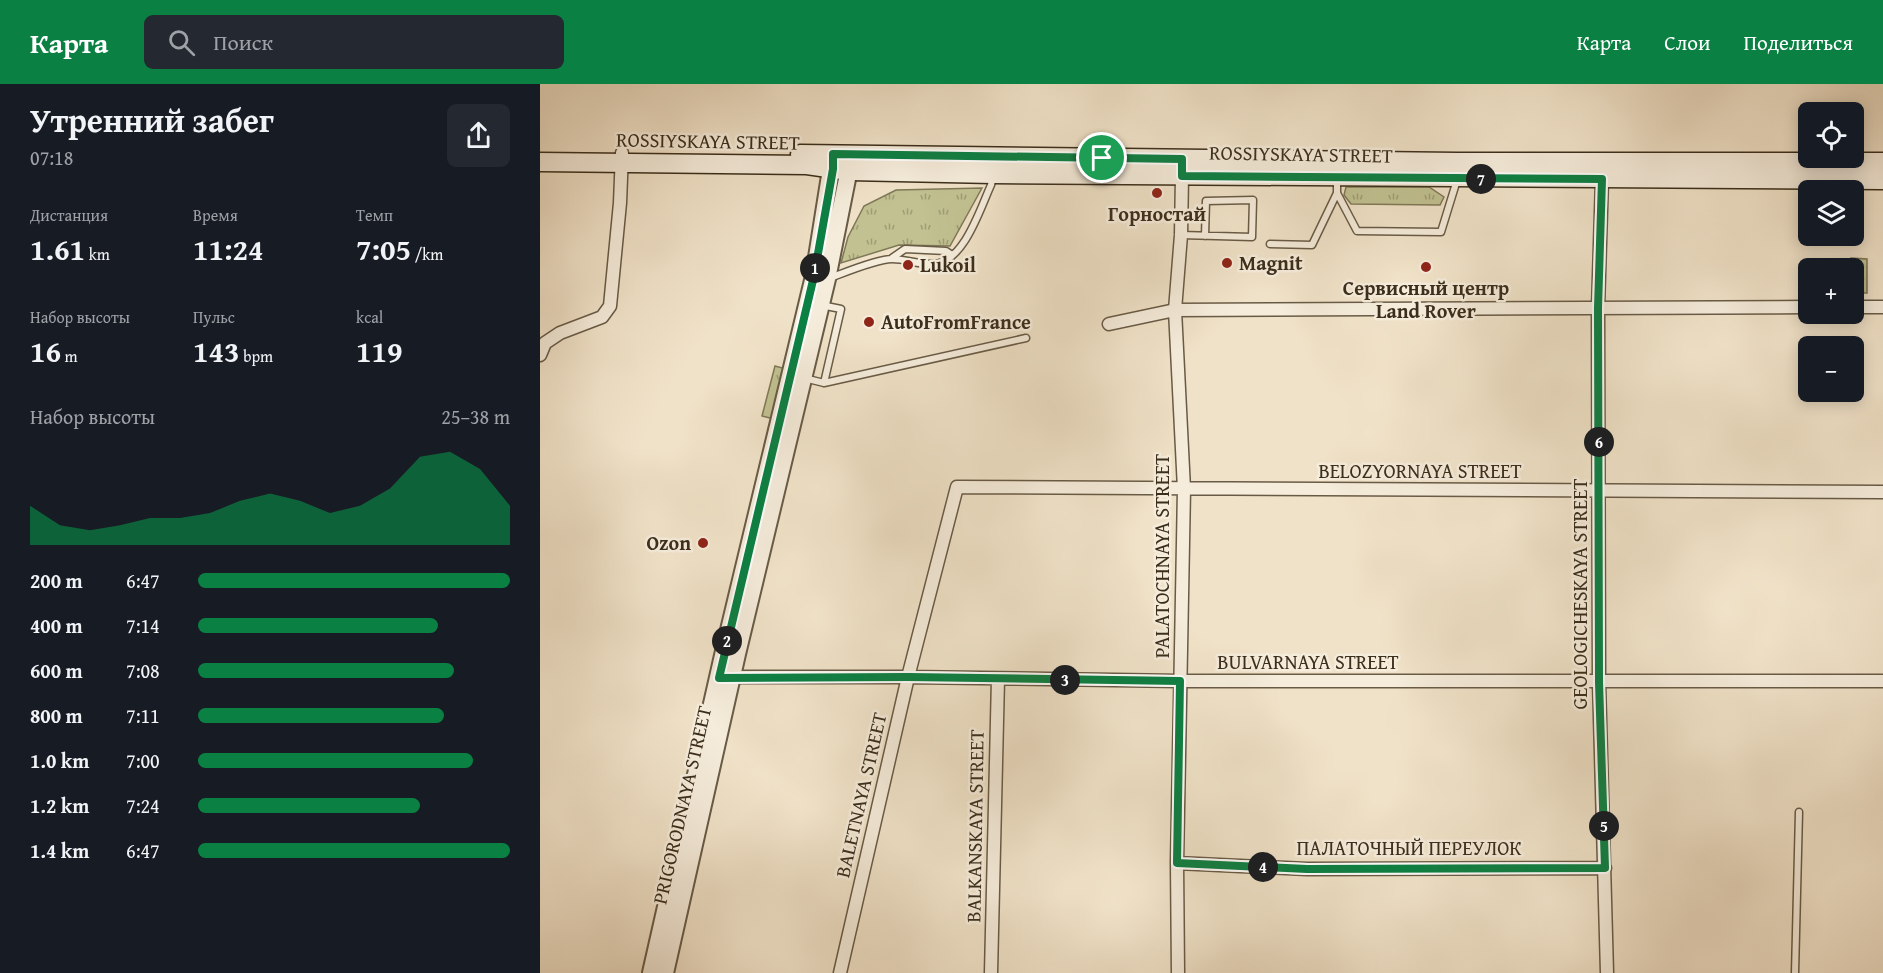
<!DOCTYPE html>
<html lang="ru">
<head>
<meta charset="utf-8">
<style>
	:root { --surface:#171b24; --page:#242831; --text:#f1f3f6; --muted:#9ea1a6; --accent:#0b8043 }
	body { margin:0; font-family:"Gentium Book Plus",serif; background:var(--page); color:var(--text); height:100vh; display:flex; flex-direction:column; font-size:22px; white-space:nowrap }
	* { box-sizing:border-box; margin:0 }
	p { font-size:20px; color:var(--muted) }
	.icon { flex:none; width:33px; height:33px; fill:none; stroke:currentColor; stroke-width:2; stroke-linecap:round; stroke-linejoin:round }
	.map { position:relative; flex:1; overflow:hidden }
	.panel { display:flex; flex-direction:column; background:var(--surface); width:540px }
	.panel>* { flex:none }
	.controls { position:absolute; left:1258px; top:18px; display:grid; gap:12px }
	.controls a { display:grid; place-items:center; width:66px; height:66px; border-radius:9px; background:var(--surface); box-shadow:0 3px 15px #0003; font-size:30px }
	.pin { position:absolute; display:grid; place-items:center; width:51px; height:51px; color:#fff; margin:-26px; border:3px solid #fff; border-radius:50%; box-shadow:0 2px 6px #0007 }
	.km { position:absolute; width:30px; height:30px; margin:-15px; border-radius:50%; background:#222; color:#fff; font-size:16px; line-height:30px; text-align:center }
	.round { display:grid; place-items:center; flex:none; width:63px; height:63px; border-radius:9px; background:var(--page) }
	.headline { display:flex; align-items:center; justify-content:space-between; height:102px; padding:0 30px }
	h1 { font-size:33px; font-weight:800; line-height:45px }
	.stats { display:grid; grid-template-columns:repeat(3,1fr); gap:9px; height:102px; padding:6px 30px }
	.stats div { display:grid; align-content:center }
	.stats b { font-size:30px; font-weight:800 }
	.stats small { font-size:16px; font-weight:400 }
	.stats p { font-size:16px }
	.chart { height:168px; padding:12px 30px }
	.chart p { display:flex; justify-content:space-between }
	.chart svg { width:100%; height:108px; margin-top:6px; fill:var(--accent); opacity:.7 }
	ul { padding:0 30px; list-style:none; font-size:20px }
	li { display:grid; grid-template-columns:96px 72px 1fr; align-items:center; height:45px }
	li i { height:15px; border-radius:8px; background:var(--accent) }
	header { display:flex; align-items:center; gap:36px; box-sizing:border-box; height:84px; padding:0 30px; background:var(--accent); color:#fff }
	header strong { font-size:28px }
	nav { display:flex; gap:33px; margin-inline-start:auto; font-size:21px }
	.search { width:420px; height:54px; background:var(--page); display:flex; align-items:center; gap:15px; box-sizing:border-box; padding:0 21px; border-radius:9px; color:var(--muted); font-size:22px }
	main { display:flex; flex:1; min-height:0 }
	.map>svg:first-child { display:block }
</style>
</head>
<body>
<header>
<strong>Карта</strong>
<div class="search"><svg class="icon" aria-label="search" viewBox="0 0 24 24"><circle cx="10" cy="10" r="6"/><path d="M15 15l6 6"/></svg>Поиск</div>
<nav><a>Карта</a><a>Слои</a><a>Поделиться</a></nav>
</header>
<main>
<section class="panel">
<div class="headline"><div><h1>Утренний забег</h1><p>07:18</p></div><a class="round"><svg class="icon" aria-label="share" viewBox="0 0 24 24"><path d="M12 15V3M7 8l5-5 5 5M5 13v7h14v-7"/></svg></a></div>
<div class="stats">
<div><p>Дистанция</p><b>1.61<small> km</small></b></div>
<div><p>Время</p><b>11:24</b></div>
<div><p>Темп</p><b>7:05<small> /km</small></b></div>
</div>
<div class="stats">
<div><p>Набор высоты</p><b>16<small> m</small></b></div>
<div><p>Пульс</p><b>143<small> bpm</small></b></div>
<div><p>kcal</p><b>119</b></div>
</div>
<div class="chart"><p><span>Набор высоты</span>25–38 m</p>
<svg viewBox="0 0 160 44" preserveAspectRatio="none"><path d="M0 44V28L10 36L20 38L30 36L40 33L50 33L60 31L70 26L80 23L90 26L100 31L110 28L120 21L130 8L140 6L150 13L160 28V44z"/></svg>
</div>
<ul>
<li><b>200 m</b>6:47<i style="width:100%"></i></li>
<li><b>400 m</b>7:14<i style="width:77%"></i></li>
<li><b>600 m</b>7:08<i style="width:82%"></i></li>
<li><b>800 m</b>7:11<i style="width:79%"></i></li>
<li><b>1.0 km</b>7:00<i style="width:88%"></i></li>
<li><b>1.2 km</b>7:24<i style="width:71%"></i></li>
<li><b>1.4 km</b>6:47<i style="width:100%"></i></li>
</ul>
</section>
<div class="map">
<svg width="1343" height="889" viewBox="0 0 1343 889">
	<defs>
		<pattern id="grass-tufts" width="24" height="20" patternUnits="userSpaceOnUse" patternTransform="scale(1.5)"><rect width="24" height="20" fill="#c1c191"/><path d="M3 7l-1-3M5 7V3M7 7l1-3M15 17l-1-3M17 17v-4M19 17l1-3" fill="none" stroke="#9e9d76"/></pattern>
		<pattern id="park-dots" width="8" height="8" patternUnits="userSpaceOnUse" patternTransform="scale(1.5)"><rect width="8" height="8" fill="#c1c191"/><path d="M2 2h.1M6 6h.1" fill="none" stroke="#9e9d76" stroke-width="1.8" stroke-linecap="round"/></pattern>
	</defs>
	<rect width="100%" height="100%" fill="#f0e2c8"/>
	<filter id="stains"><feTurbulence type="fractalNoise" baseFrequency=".00333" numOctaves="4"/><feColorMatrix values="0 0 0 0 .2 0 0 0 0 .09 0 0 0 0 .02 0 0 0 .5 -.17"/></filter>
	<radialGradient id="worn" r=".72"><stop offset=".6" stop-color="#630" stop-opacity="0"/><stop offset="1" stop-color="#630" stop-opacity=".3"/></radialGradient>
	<!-- grass -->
	<path fill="url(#grass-tufts)" stroke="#7e7856" stroke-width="1.5" d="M806,103H889L904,113L900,121L811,120L804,111Z
		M442,104L410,162L359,161L301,179L308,153L324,122L356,106Z
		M235,282L246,285L234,335L222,332Z"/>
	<!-- park -->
	<path fill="url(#park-dots)" stroke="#7e7856" stroke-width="1.5" d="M1311,174L1327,175V209H1314V184H1311Z"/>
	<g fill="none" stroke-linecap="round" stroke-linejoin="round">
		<defs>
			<path id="service" d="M797,94V109L817,147L901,148L917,96
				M641,151L712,153L713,116L666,117L665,152
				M730,160L772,161L797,109
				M352,174L365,165L406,167L412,171
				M290,194C306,188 337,175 352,175C366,175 379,181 394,180C424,178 440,125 451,101L453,92
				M281,221L301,225L284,299
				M264,294L284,299L486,254
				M1255,889L1259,728"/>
			<path id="minor" d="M1062,95L1058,224L1059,598L1067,889
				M1314,223H1343
				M569,240L635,226L1269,223
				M0,271L5,259L20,249L62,233L70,222L80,119L82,69
				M186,593H368L640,597H1343
				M637,779L767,785L1065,784
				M300,889L368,593L417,403L1343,408
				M451,889L458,595
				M638,889L637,779L644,405L635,226L641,151L642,92"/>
			<path id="tertiary" d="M111,889L184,567L274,192L293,73
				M125,889L197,570L287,195L311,75"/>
			<path id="secondary" d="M260,70L917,78H1343
				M0,78L267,81L309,87L453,90L1343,96"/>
		</defs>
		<!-- service casing -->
		<use href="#service" stroke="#685b46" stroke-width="9"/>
		<!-- minor casing -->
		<use href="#minor" stroke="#685b46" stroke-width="15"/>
		<!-- tertiary casing -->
		<use href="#tertiary" stroke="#685b46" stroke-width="20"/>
		<!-- secondary casing -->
		<use href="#secondary" stroke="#3b2e1b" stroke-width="21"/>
		<!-- service -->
		<use href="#service" stroke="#f5ecdb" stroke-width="6"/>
		<!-- minor -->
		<use href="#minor" stroke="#f5ecdb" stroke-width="12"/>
		<!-- tertiary -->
		<use href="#tertiary" stroke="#f5ecdb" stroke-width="16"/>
		<!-- secondary -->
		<use href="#secondary" stroke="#f5ecdb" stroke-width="18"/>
	</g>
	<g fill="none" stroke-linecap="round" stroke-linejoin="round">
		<defs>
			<path id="route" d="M293,70L642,75V92L1062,95L1058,224L1059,598L1065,784L767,785L637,779L640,597L368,593L179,594L274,192L293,85Z"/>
		</defs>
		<!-- route casing -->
		<use href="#route" stroke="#fff" stroke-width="12"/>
		<!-- route -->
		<use href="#route" stroke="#0b8043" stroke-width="8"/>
	</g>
	<!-- markers -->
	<g fill="#8f2418" stroke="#f5ecdb" stroke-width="2">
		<circle cx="617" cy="109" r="6"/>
		<circle cx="687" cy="179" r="6"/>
		<circle cx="368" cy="181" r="6"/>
		<circle cx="886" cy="183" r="6"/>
		<circle cx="329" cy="238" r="6"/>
		<circle cx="163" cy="459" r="6"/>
	</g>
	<g text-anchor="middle" stroke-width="5" stroke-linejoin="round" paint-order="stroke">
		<!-- street labels -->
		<g font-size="20" fill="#3b2e1b" stroke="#f5ecdb">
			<text transform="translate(168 57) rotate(1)" y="7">ROSSIYSKAYA STREET</text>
			<text transform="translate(761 70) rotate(1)" y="7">ROSSIYSKAYA STREET</text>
			<text x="880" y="394">BELOZYORNAYA STREET</text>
			<text transform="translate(622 472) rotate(-90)" y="7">PALATOCHNAYA STREET</text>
			<text transform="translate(1040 510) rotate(-90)" y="7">GEOLOGICHESKAYA STREET</text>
			<text x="768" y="585">BULVARNAYA STREET</text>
			<text transform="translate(321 711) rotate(-77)" y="7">BALETNAYA STREET</text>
			<text transform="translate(142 721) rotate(-77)" y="7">PRIGORODNAYA STREET</text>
			<text transform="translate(435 742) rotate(-89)" y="7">BALKANSKAYA STREET</text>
			<text x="869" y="771">ПАЛАТОЧНЫЙ ПЕРЕУЛОК</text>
		</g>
		<!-- poi labels -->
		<g font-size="20" font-weight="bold" fill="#3b2e1b" stroke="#f5ecdb" text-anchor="start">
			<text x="617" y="137" text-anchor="middle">Горностай</text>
			<text x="699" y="186">Magnit</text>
			<text x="380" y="188">Lukoil</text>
			<text x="886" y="211" text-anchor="middle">Сервисный центр<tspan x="886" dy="23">Land Rover</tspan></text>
			<text x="341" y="245">AutoFromFrance</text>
			<text x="151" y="466" text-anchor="end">Ozon</text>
		</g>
	</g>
	<rect width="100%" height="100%" filter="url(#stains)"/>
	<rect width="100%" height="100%" fill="url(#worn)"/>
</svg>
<div class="controls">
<a><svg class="icon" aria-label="locate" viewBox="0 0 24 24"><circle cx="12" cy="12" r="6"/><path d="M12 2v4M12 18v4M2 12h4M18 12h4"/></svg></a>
<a><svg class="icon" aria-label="layers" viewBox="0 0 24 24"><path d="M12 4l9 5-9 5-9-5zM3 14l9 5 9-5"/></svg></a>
<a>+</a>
<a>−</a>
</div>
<div class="pin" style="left:562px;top:74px;background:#1e9e55"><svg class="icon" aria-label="arrive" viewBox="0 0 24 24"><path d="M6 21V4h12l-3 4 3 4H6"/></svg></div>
<b class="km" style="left:275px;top:184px">1</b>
<b class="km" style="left:187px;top:557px">2</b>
<b class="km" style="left:525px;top:596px">3</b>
<b class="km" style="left:723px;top:783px">4</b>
<b class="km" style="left:1064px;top:742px">5</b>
<b class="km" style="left:1059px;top:358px">6</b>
<b class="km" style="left:941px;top:95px">7</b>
</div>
</main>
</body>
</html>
